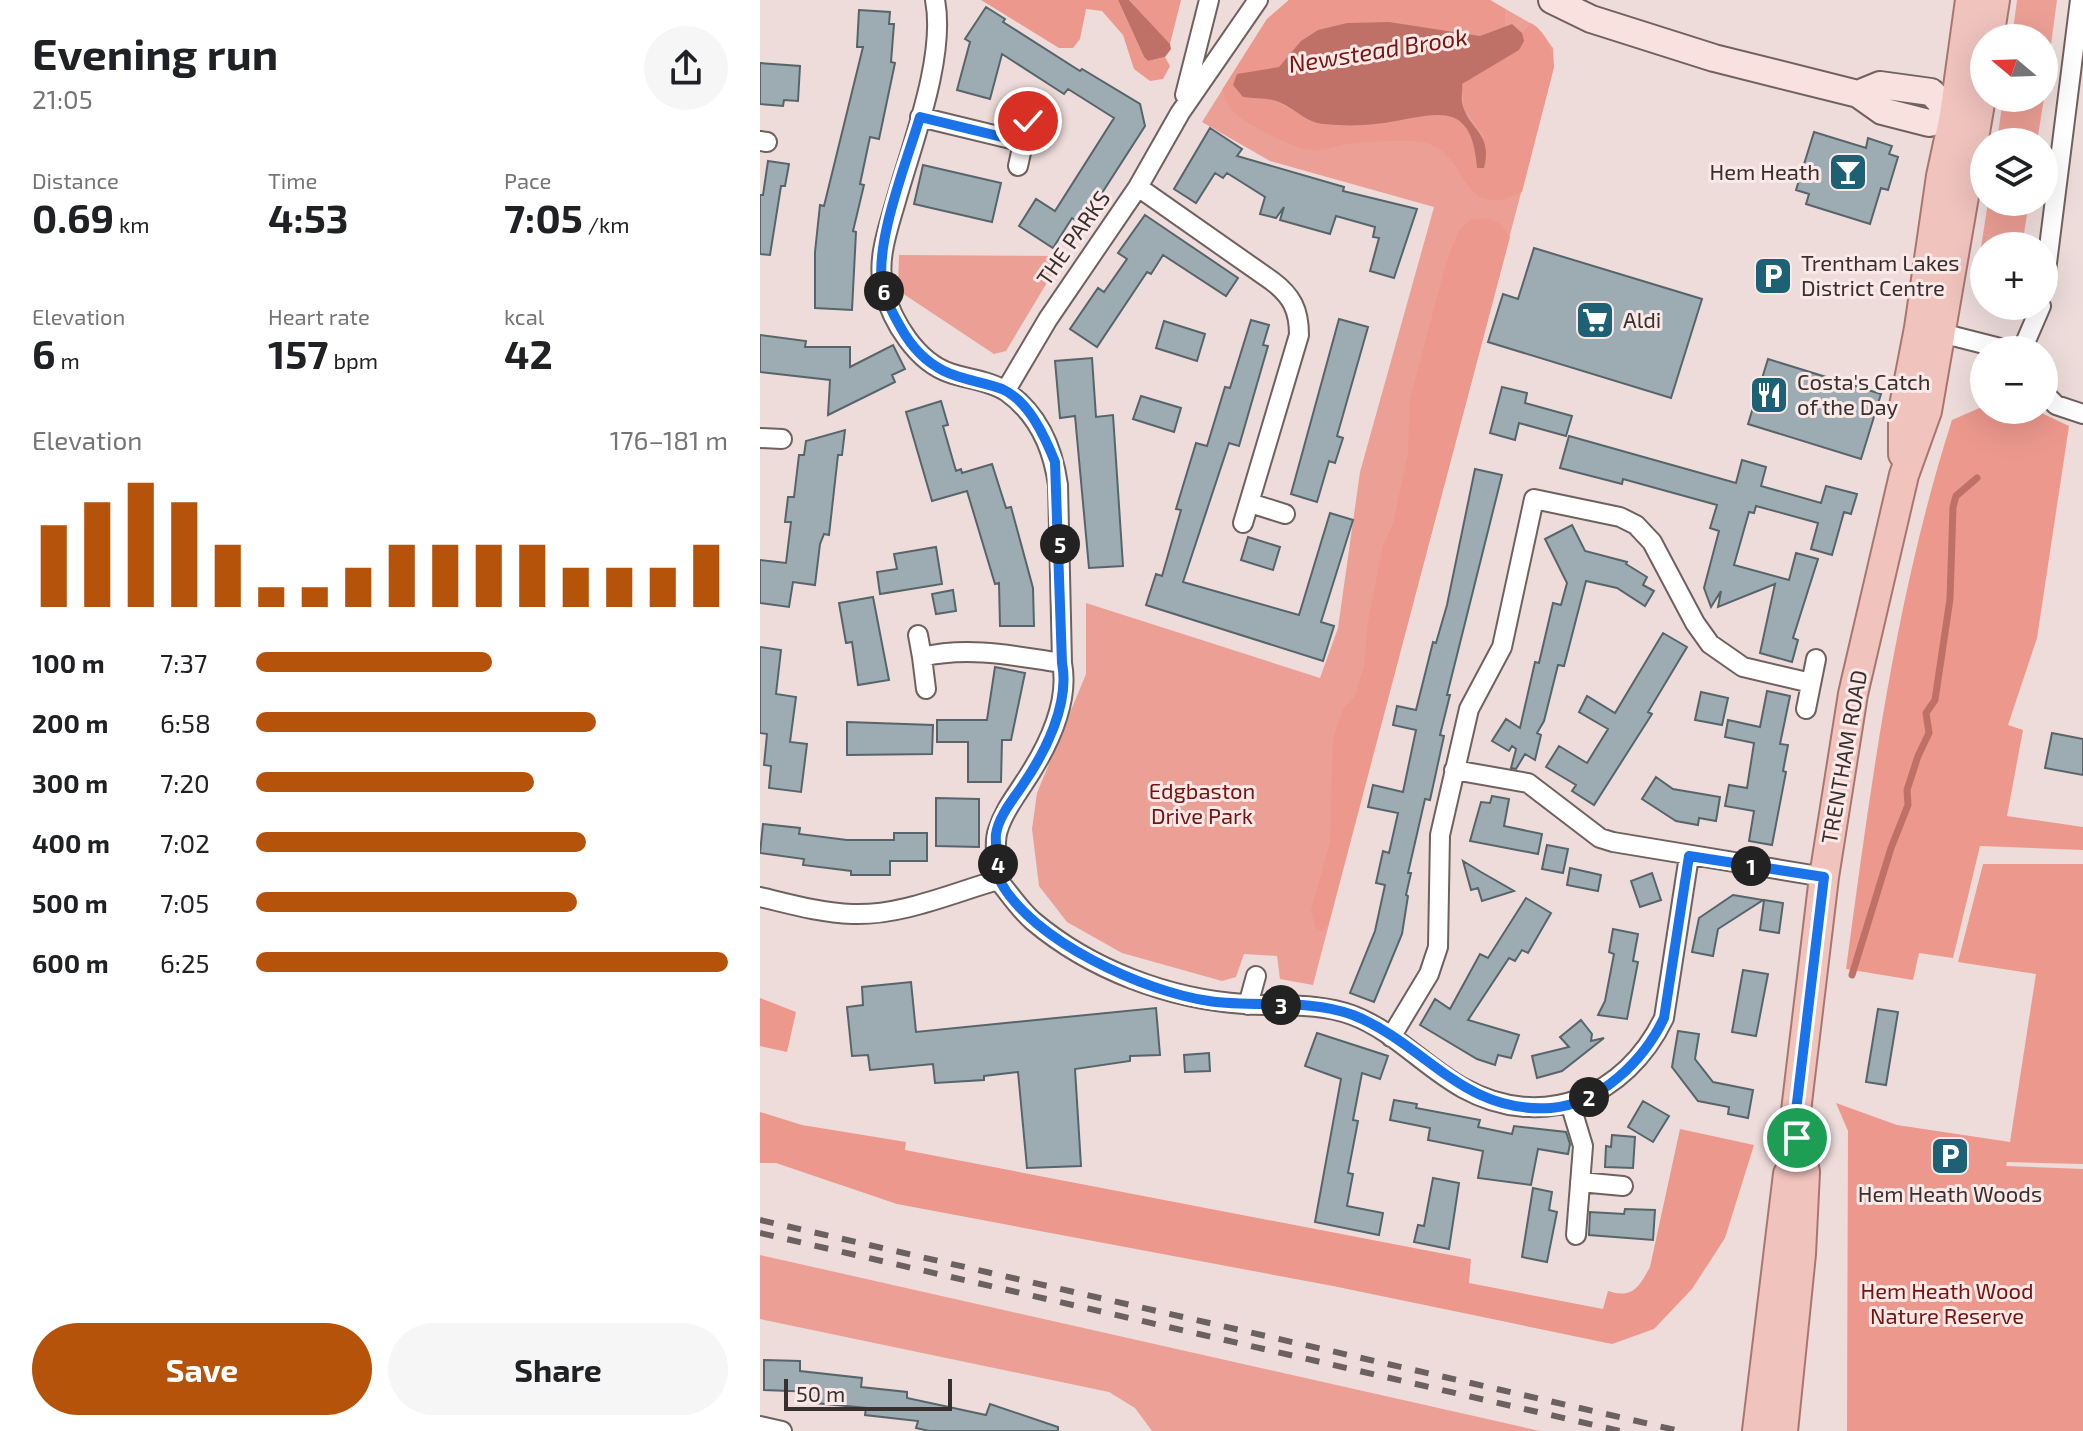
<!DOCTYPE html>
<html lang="en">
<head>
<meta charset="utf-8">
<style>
	:root { --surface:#fff; --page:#f6f6f6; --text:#202124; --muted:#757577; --accent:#b45309 }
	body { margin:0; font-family:"Exo 2",sans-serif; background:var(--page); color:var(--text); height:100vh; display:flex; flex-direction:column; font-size:30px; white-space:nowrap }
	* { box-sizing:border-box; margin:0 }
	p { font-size:26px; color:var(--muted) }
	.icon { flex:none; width:44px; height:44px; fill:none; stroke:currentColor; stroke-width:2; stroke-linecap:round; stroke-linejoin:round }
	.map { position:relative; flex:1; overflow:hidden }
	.details { display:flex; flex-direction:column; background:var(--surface); width:760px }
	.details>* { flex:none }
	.needle { width:52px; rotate:289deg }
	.buttons { position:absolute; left:1210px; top:24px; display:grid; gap:16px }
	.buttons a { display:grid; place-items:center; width:88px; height:88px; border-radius:50%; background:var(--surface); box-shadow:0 8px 32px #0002; font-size:40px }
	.scale { position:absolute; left:24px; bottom:20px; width:168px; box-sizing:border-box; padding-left:8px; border:4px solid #37302f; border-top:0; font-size:22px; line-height:28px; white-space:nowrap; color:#37302f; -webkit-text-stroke:6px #fae9e7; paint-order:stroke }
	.pin { position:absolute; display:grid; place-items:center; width:68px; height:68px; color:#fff; margin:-34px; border:4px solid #fff; border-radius:50%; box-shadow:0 2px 8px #0007 }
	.km { position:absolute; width:40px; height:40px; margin:-20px; border-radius:50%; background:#222; color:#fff; font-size:22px; line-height:40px; text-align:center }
	.round { display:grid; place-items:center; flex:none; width:84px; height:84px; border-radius:42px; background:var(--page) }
	.head { display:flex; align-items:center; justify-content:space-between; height:136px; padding:0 32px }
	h1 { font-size:44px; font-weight:700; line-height:60px }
	.figures { display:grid; grid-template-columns:repeat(3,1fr); gap:12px; height:136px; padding:8px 32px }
	.figures div { display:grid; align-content:center }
	.figures b { font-size:40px; font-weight:700 }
	.figures small { font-size:22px; font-weight:400 }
	.figures p { font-size:22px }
	.chart { height:224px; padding:16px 32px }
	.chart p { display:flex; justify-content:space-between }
	.chart svg { width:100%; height:144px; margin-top:8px; stroke:var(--accent); stroke-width:6 }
	.button { display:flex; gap:16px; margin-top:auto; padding:16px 32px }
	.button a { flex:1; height:92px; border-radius:48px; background:var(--accent); color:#fff; font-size:32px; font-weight:700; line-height:92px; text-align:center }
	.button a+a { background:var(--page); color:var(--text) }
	ul { padding:0 32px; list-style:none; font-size:26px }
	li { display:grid; grid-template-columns:128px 96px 1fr; align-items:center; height:60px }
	li i { height:20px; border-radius:10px; background:var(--accent) }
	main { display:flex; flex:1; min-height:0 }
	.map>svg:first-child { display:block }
</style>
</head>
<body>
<main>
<section class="details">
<div class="head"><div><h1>Evening run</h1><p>21:05</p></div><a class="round"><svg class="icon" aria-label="share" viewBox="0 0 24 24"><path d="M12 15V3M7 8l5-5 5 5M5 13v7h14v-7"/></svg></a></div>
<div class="figures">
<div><p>Distance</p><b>0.69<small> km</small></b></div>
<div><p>Time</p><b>4:53</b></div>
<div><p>Pace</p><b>7:05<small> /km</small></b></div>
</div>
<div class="figures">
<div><p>Elevation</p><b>6<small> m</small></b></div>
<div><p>Heart rate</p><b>157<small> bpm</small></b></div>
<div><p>kcal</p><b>42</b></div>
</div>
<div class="chart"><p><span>Elevation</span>176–181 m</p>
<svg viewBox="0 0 160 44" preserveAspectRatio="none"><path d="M5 44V19M15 44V12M25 44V6M35 44V12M45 44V25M55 44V38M65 44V38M75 44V32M85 44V25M95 44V25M105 44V25M115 44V25M125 44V32M135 44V32M145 44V32M155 44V25"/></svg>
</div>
<ul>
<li><b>100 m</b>7:37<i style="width:50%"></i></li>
<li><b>200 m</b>6:58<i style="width:72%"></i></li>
<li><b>300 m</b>7:20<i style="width:59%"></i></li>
<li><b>400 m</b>7:02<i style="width:70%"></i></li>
<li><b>500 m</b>7:05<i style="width:68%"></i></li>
<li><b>600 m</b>6:25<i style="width:100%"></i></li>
</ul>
<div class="button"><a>Save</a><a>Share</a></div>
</section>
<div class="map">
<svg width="1323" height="1431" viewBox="0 0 1323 1431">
	<rect width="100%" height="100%" fill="#eddcda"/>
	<!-- green -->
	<path fill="#ec9f95" d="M529,0H730L777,27L793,48L794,67L553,985L520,979L517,956L484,954L476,977L462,981L362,953L307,922L279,886L272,829L277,793L326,674V603L560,678L578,628L600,472L674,207L510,161L442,122L507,19Z
		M1257,0H1297L1284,96V38H1252Z
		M1243,98H1284L1277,142H1237Z
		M1228,202H1269L1262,246H1224V306L1214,293Z
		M139,255H140L303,256L246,351L234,354L145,295L138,286Z
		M0,1255L780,1431H392L375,1408L349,1392L0,1319Z"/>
	<!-- forest -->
	<path fill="#ec988d" d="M221,0H358L384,57L388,61L405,57L410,66L403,79L390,81L374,69L363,35L342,11L326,9L320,39L313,48H299Z
		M369,0H421L410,44L405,39Z
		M529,0H730L745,9V27L720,36L629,22L587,23L558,30L518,67L478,74L493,98C521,95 536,120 561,124C581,127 604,126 624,123C660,117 705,97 716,150L725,138L704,108L702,84L763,41L762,33L771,23C787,34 793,48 794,67L762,192C696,225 711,149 661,142C642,139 606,142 587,144C575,146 562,151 550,150C534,149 486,124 474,112C468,106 465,98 462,90L507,19Z
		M726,218L740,224L750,237L568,925L562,932L555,926L551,910L570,842L573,738L583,709L594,697L604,667L608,622L623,545L633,524L648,453L650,399L686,263L699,230L710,220Z
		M1224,406V410H1275L1309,426L1277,638L1248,725L1263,730L1247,816L1323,827V850L1220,846L1193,958L1159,953L1153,980L1086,969C1111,784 1135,598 1192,420Z
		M1223,864H1323V1164L1247,1162L1246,1166L1323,1169V1431H1087L1088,1131L1076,1103L1137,1125L1250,1142L1276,974L1198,962Z
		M0,998L36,1012L27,1052L0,1046Z
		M0,1112L42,1125L146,1142L145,1150L711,1259L709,1283L843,1309L848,1291C873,1299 879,1287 890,1267L920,1129L994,1145L965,1238L932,1289L894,1329L852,1344L573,1286L137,1204L16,1163H0Z"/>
	<!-- water -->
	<path fill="#c07167" d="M358,0H369L410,44L411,49L405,57L388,61L384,57Z
		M629,22L720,36L752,24L762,33L764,41L759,50L702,84C703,91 701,97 702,103C709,131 733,132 724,168H717C712,97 675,115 624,123C604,126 583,126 563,124C545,122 534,108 519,102C507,97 495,99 483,97L473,85L477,74L519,67L541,41L558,30L587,23Z"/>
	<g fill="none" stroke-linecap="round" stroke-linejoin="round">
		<!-- stream -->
		<path stroke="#c07167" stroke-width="7" d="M1092,975L1131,848L1148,805L1147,790L1158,756L1169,733L1166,713L1175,700L1190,599L1193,507L1196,496L1217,478"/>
	</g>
	<!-- building -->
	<path fill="#9dacb2" stroke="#57656a" stroke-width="2" d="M226,7L245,19L243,22L320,71L322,69L380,104L385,126L333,207L336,208L325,226L312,218L293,248L259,226L276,199L295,211L354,118L308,89L304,94L242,54L230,99L197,90L210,42L205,39Z
		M99,10L130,12L129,24H134L131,62L135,63L119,139L110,137L100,184L104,185L93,231L96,232L92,310L55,308V252L60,205L64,206L103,47H97Z
		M0,63L40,66L38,101L24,100L23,106L0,104Z
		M450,128L482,149L477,156L584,187L583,191L657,209L634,278L610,271L619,238L613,237L615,227L576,216L570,234L520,220L524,207L516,218L500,214L505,197L467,173L463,178L455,173L436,203L414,189Z
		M1054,132L1106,148L1108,138L1132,146L1129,154L1138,157L1128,190L1121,188L1110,224L1046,204L1049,194L1036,190Z
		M8,161L29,164L25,186H21L10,255L0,254V195H3Z
		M163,165L241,183L232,222L154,204Z
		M385,215L478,278L466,296L403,255L391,274L387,272L337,347L310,329L338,288L344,292L367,259L358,253Z
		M774,248L942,299L911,398L728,342L743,294L758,299Z
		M579,319L608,327L577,436L583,438L575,463L569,461L557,502L531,494Z
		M491,320L509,325L503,345L508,346L479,446L469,443L423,582L539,615L570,513L593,520L561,622L574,626L563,661L386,605L396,574L402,576L421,510L416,509L436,443L447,446L465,387L470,388Z
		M404,321L445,334L437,361L396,348Z
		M0,335L46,341L45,347H90V367L133,345L145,369L132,375L135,382L68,415L70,380L0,372Z
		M332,358L336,417L353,415L363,566L329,568L315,416L300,418L295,361Z
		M1008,359L1121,394L1101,459L988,424Z
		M742,387L767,393L765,403L812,416L806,436L759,423L755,440L730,433Z
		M381,396L421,408L414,432L373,419Z
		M181,401L188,425L183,426L196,471L201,469L202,473L232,464L246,508L251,507L273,588L274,626H240L239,583L235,584L207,491L172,501L146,412Z
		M85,430L82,455H78L69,535L64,534L60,544L55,585L33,582L29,607L0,603V560L26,563L31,522H25L28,497H34L39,455H44L46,441Z
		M809,436L976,483L982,460L1006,467L1001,486L1061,503L1066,486L1097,494L1091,514L1084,512L1072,555L1051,549L1058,523L996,506L994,513L989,512L974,565L1029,580L1036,553L1058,559L1033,638L1038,640L1032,662L1000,653L1015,584L958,607L961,591L951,607L944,588L959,531L950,528L957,505L863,479L862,484L800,468Z
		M715,469L742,475L687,695H690L680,735L684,736L670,800L665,799L648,873H651L646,895L648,896L642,934L614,1002L590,993L615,931L625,885L616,883L623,851L629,853L638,813L608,807L613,785L643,792L656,730L633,725L637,706L656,710L673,642L676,643L687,605Z
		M812,525L825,551L867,562L866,564L887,577L883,585L894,591L885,606L857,588L826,581L804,666L798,665L784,721L777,733L781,735L775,760L765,754L756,769L751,768L756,749L752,746L749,751L732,741L746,719L760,728L775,662L779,663L793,603L801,605L807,583L785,539Z
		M488,537L520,547L513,570L481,560Z
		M176,547L182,584L120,594L117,572L137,569L134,554Z
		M193,590L196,611L176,614L172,594Z
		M113,597L129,680L98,685L92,642L86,643L79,603Z
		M903,633L927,647L888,712L892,714L834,805L812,791L816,785L786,767L799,746L827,763L848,729L819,712L827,696L855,713Z
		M0,647L21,650L16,694L36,697L30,742L47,744L41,792L9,788L11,766L4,765L7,734L0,733Z
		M235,667L265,673L251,740H242L241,782H208V742H177V720H227Z
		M1007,691L1030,696L1020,744L1028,745L1023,771L1026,772L1012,845L989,841L994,811L965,806L969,785L987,788L994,743L965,737L968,720L1000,727Z
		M941,692L968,698L962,725L935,720Z
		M87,722L173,725L172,754L87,755Z
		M1292,733L1323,739V775L1285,768Z
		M896,777L913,789L960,797L956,821L939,818L938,825L916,821L882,799Z
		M732,796L749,799L744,826L782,834L778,854L710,841L721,802L730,803Z
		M176,798L219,799V847L176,846Z
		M3,824L40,828L39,834L87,840H134V833H167V861H130V875H91V871L43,865L44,859L0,853Z
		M787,845L808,849L803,873L782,869Z
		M703,861L721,872L754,891L722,901L718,888L711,890Z
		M810,868L841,875L838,891L807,885Z
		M892,873L901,900L880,907L871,881Z
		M973,895L1003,900L958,929L953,956L932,952L939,918Z
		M766,898L791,913L768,953L762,950L755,961L749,958L708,1020L759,1035L751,1058L738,1055L735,1065L717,1059L660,1025L675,999L690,1009L720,954L728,958Z
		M1004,900L1023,903L1019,933L1000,930Z
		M853,929L878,934L873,961L878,962L867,1019L838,1015L845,1001L854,954L849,952Z
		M983,970L1008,974L996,1036L972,1032Z
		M151,982L156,1032L396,1008L400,1055L370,1056V1061L315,1069L321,1166L267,1168L258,1072L224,1076V1080L175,1083L173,1064L110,1070L108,1055L92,1056L87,1007L103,1005L102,987Z
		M1118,1009L1138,1012L1126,1085L1106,1082Z
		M821,1020L832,1034L831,1041L844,1038L802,1071L777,1078L772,1056L809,1047L800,1037Z
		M918,1031L939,1034L935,1059L953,1082L993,1090L988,1118L968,1114L969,1107L938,1101L912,1067Z
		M557,1033L628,1056L620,1079L602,1073L593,1120L598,1121L588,1173L593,1174L587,1206L623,1213L619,1235L555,1222L581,1079L545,1066Z
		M449,1053L450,1071L425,1072L424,1055Z
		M634,1100L657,1104L656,1108L720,1120L718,1127L752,1134L754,1126L806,1132L810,1144L808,1154L778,1149L771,1185L718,1178L723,1151L668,1140L670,1128L630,1120Z
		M883,1101L909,1116L893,1142L868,1127Z
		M852,1135L875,1137L873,1168L845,1167L846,1146L851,1147Z
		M673,1178L699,1183L689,1249L654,1242L658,1225L664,1226Z
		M773,1188L792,1192L789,1210L797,1212L787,1262L762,1257Z
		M865,1209L895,1210L893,1240L829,1235L830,1212L864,1214Z
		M4,1360L40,1361V1371L102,1378L101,1387L147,1392V1398L226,1415L230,1404L298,1427V1431H169L156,1428L158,1421L105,1415L106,1408L55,1403L56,1392L4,1390Z"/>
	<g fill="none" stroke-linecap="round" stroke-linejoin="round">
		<defs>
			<path id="street" d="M175,0C186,57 152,144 136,201C128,229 116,261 124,290C132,322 157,362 190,373C207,379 232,381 247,392C278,414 293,449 298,485L302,663C310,704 285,752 262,786C253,800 243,813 238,830C233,844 238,864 238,880
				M425,95L449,0
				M160,117L263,142
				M0,141L7,142
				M258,166L268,121
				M378,187L512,281C532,296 539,310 539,335L483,523
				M1284,287L1320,0
				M1181,333L1248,350
				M1262,350L1281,306
				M246,390L288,319L378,187L420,113L498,0
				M1284,393L1296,405L1323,414
				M0,438L22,439
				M490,503L525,514
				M158,635L162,657
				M166,689L162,657C209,646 255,656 302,663
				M1046,709L1056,659
				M694,770L768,783L840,838L853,842L1064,877
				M238,880C249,893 260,910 273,921C331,970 409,999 484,1004C521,1007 556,1002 592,1015C633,1030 665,1067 703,1088C783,1132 866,1097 904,1018L929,856
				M0,897C30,904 61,913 92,914C141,916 192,893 238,880
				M488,1005L496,976
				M631,1037L669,974L678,947L680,835L709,709L742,647L774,499L860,517L876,525L892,542L935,623L950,644L983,667L1051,683
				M810,1103L823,1146L816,1235
				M820,1182L863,1186
				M0,1426L22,1431"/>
			<path id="secondary" d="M792,0L831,19L954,58L1098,94L1122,111L1169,123L1194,116L1214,119
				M1098,94L1120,85L1171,92L1194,116"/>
			<path id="primary" d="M1229,38L1235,0
				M1143,454V411L1159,328L1181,176L1194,116L1210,0
				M997,1431L1028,1174
				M1023,1431L1041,1254L1045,1172L1037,1138L1036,1111L1064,877L1093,694L1144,475L1167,411L1224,80"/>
		</defs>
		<!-- street casing -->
		<use href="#street" stroke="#6f615f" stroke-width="22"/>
		<!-- secondary casing -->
		<use href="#secondary" stroke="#6f615f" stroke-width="30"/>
		<!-- primary casing -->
		<use href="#primary" stroke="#a9766f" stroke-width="32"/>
		<!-- street -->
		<use href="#street" stroke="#fff" stroke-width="18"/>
		<!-- secondary -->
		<use href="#secondary" stroke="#f8e1de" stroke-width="26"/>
		<!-- primary -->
		<use href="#primary" stroke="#f0c3bd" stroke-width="28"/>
		<!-- rail -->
		<path stroke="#6b6160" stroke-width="6" stroke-dasharray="14 14" stroke-linecap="butt" d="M0,1220L920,1431
			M0,1233L860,1431"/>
	</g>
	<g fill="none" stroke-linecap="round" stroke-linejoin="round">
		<defs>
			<path id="route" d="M268,121L263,142L160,117C147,161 113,246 123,289C127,303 134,316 141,328C151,346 166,362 184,371C202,380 224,382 242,389C269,401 285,437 295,462L302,663C310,704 285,753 262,786C252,801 239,816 236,834C235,841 237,850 237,858C238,865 236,875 240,881C272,941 385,992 449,1001C497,1008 547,998 593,1015C666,1044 702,1114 791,1108C840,1104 884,1060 904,1018L929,856L1064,877L1036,1111L1037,1138"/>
		</defs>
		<!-- route casing -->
		<use href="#route" stroke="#fff" stroke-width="16"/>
		<!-- route -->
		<use href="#route" stroke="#1a73e8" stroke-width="10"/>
	</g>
	<!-- icons -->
	<defs>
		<symbol id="bar-square" viewBox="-11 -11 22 22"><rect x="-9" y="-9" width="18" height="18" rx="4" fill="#1e6174" stroke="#fae9e7"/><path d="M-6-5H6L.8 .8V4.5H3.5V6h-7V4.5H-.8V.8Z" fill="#fff"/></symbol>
		<symbol id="parking-square" viewBox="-11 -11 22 22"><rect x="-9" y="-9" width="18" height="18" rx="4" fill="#1e6174" stroke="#fae9e7"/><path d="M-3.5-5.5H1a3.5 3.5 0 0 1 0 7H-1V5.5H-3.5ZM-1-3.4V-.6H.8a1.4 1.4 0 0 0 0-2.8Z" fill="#fff"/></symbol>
		<symbol id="supermarket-square" viewBox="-11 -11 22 22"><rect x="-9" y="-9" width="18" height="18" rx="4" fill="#1e6174" stroke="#fae9e7"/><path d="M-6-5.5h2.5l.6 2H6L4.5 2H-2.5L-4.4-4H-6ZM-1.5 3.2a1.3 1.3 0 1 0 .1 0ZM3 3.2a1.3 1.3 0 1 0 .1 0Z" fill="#fff"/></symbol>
		<symbol id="restaurant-square" viewBox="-11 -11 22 22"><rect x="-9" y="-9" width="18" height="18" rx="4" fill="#1e6174" stroke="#fae9e7"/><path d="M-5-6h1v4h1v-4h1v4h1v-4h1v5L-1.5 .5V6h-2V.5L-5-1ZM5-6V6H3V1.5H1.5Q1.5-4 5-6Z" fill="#fff"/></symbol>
	</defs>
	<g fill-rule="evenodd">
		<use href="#bar-square" x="1066" y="150" width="44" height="44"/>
		<use href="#parking-square" x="991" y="254" width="44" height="44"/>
		<use href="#supermarket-square" x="813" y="298" width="44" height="44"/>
		<use href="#restaurant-square" x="987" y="373" width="44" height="44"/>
		<use href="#parking-square" x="1168" y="1134" width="44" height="44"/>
	</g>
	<g text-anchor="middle" stroke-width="6" stroke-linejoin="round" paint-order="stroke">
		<!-- poi labels -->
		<g font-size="22" fill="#37302f" stroke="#fae9e7" text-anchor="start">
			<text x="1060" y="180" text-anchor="end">Hem Heath</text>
			<text x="1041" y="271">Trentham Lakes<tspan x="1041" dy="25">District Centre</tspan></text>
			<text x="863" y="328">Aldi</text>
			<text x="1037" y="390">Costa's Catch<tspan x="1037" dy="25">of the Day</tspan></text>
			<text x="1190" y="1202" text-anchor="middle">Hem Heath Woods</text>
		</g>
		<!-- street labels -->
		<g font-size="22" fill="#37302f" stroke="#fae9e7">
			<text transform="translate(313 238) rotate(-55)" y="8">THE PARKS</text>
			<text transform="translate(1084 757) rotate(-80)" y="8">TRENTHAM ROAD</text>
		</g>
		<!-- park labels -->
		<g font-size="22" fill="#751311" stroke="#fae9e7">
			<text x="442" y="799">Edgbaston<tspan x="442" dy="25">Drive Park</tspan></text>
			<text x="1187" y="1299">Hem Heath Wood<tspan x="1187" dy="25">Nature Reserve</tspan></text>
		</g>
		<!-- water labels -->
		<g font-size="24" font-style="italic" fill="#771512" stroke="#fae9e7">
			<text transform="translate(618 51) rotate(-9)" y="8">Newstead Brook</text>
		</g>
	</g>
</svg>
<div class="buttons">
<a><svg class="needle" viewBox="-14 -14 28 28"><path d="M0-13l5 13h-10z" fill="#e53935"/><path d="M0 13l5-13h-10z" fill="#757577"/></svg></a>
<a><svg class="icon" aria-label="layers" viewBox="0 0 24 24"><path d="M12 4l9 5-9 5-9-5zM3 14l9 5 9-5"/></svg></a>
<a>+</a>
<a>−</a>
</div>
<div class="scale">50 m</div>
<div class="pin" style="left:1037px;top:1138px;background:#1e9e55"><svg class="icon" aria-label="arrive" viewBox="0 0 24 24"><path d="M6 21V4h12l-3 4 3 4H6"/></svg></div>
<div class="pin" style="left:268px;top:121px;background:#d93025"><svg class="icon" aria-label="check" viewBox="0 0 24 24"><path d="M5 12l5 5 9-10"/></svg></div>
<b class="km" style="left:991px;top:866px">1</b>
<b class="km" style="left:829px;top:1097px">2</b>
<b class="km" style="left:521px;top:1005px">3</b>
<b class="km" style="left:238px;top:864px">4</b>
<b class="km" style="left:300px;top:544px">5</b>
<b class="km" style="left:124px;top:291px">6</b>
</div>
</main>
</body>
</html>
